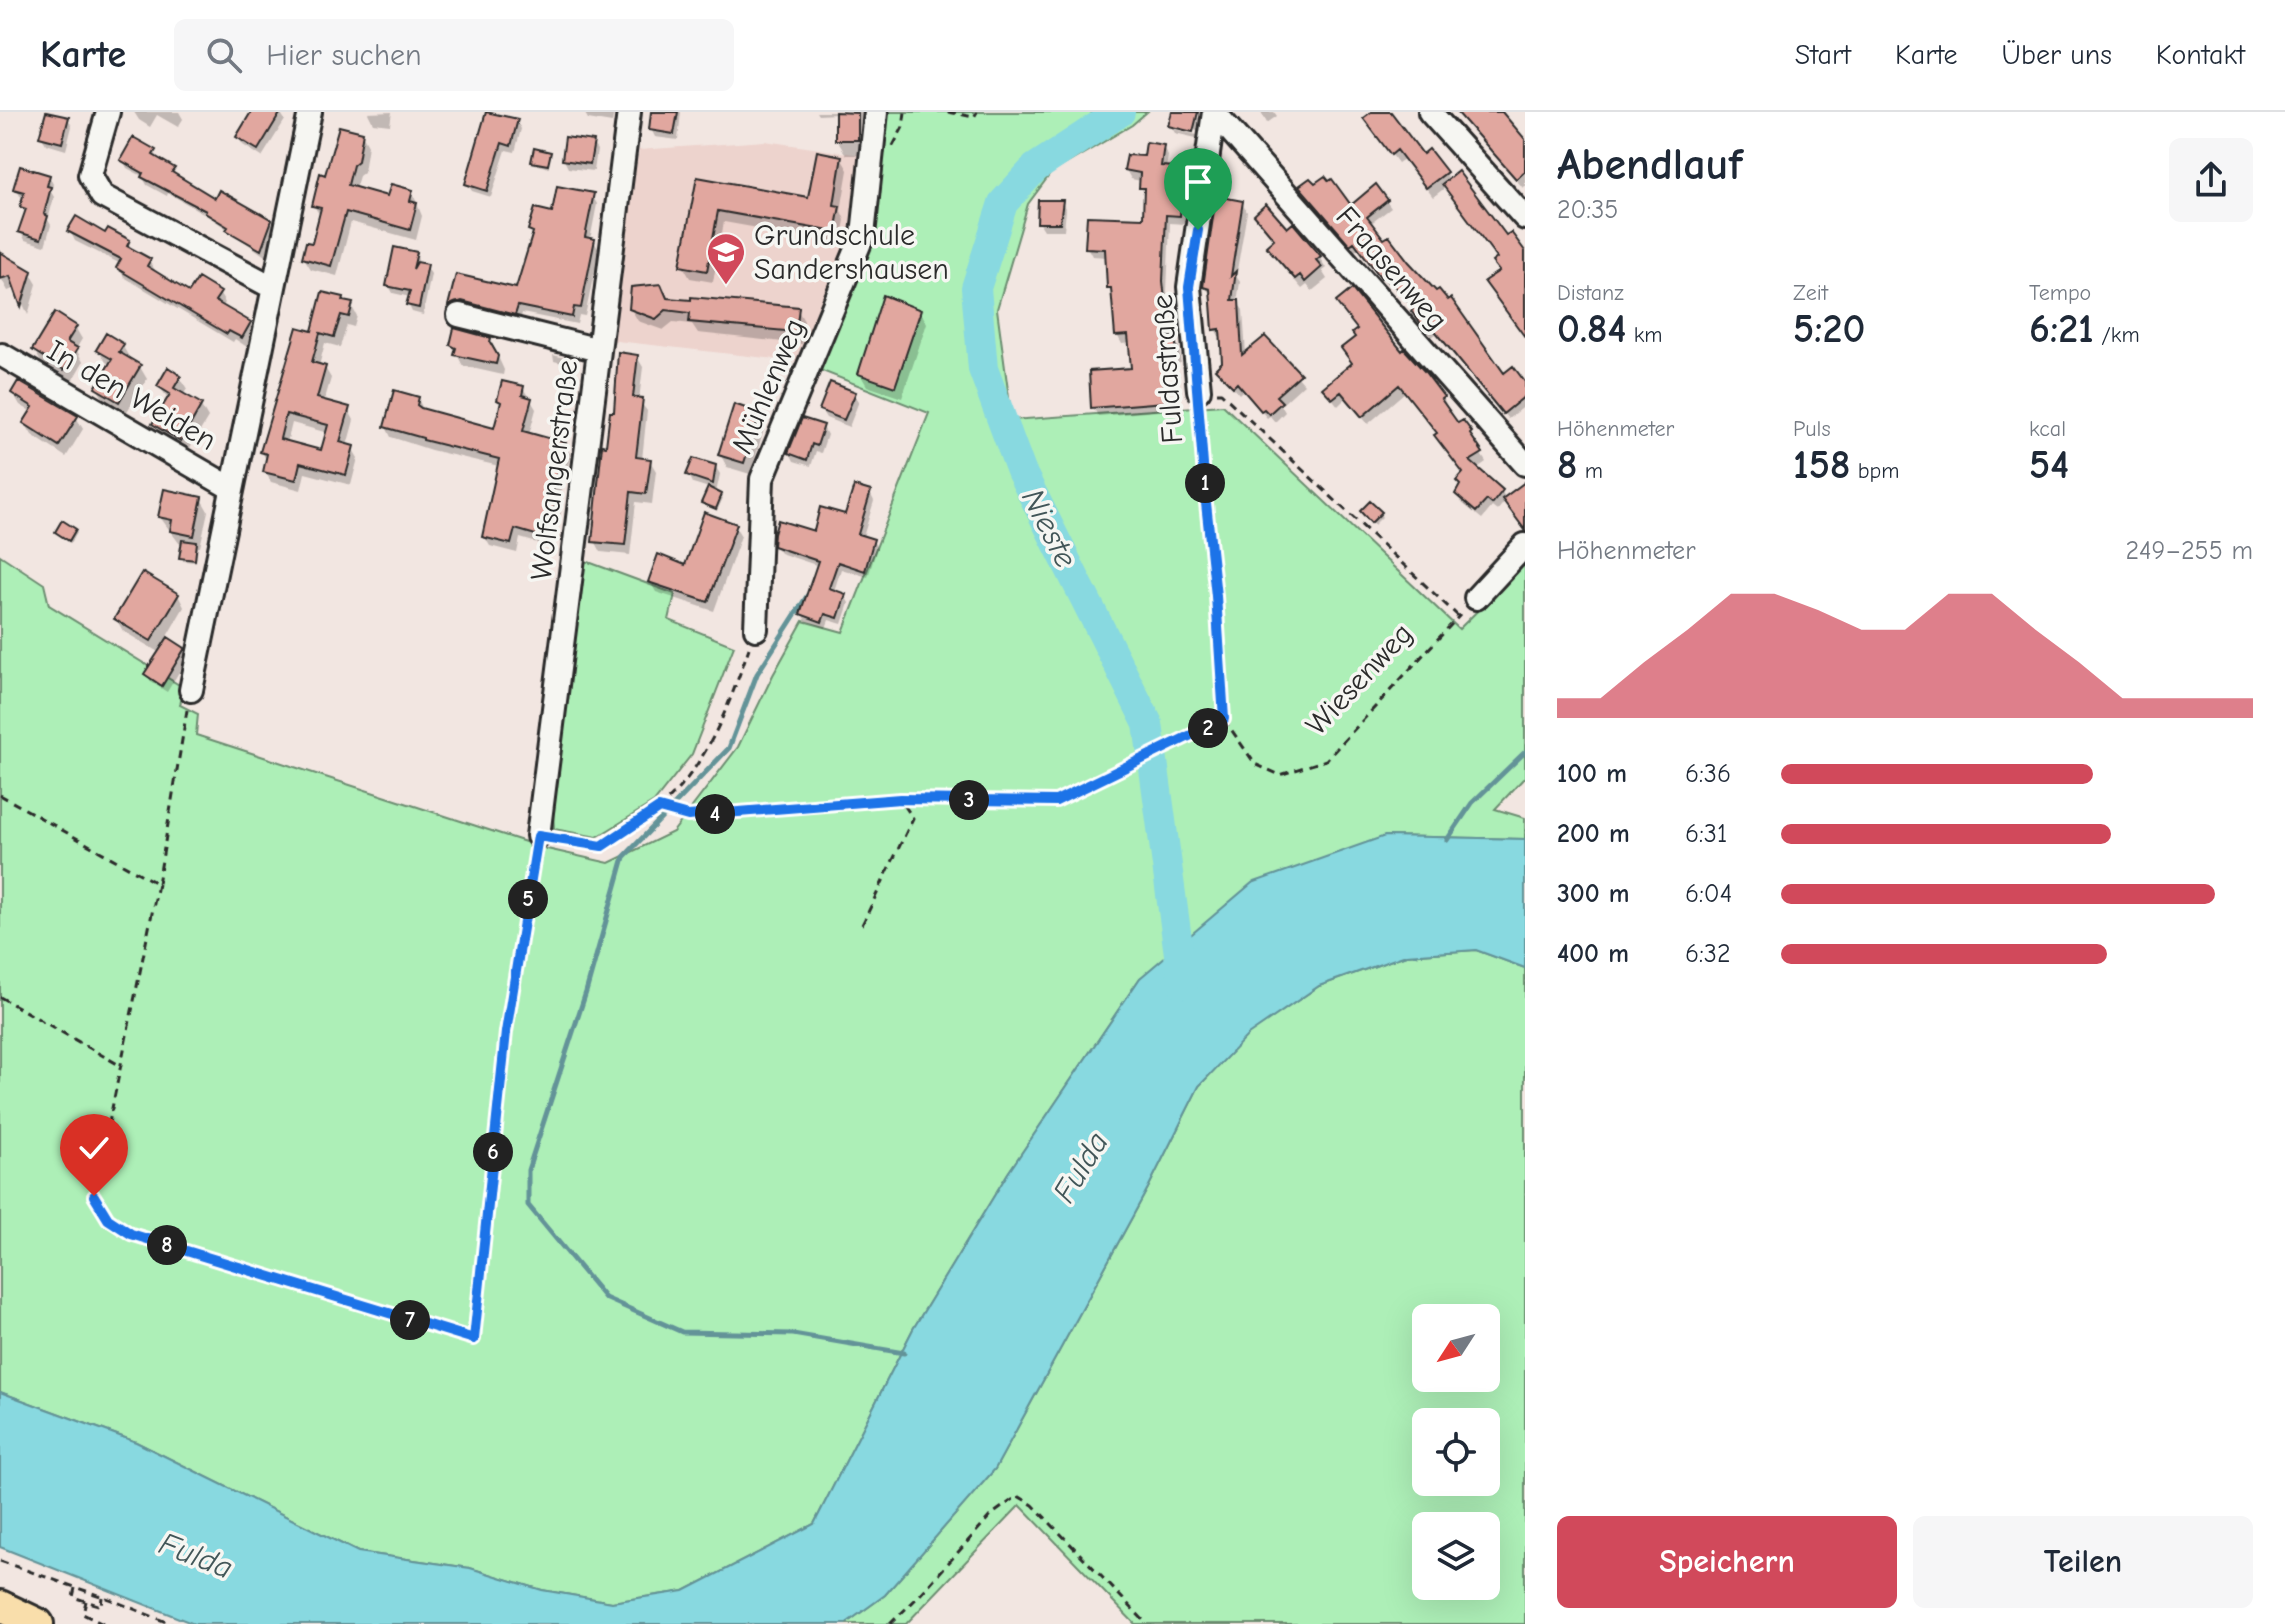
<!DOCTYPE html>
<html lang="de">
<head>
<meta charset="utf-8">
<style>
	:root { --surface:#fff; --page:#f6f6f7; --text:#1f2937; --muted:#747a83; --line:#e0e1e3; --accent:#d1495b }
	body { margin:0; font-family:"Comic Neue",sans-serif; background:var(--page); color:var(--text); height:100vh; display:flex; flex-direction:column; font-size:30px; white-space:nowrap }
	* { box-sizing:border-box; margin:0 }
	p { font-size:26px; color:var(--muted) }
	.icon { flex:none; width:44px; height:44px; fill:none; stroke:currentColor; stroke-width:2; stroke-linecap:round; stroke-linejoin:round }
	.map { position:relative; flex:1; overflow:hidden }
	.panel { display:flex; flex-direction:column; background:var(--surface); width:760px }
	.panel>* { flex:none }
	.needle { width:52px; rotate:234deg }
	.controls { position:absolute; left:1412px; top:1192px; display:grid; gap:16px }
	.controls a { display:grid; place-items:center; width:88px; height:88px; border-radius:12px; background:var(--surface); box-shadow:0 8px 32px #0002; font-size:40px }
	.pin { position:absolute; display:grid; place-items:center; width:68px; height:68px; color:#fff; margin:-82px -34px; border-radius:50% 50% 50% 0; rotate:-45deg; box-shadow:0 0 8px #0007 }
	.pin .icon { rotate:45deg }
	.km { position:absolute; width:40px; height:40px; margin:-20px; border-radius:50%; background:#222; color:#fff; font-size:22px; line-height:40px; text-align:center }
	.round { display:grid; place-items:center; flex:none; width:84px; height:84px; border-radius:12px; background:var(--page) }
	.headline { display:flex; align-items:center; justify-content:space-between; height:136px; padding:0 32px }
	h1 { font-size:44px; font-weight:600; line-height:60px }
	.stats { display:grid; grid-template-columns:repeat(3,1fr); gap:12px; height:136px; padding:8px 32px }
	.stats div { display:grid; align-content:center }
	.stats b { font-size:40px; font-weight:600 }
	.stats small { font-size:22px; font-weight:400 }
	.stats p { font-size:22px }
	.chart { height:224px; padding:16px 32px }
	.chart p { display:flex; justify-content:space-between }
	.chart svg { width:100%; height:144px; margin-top:8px; fill:var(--accent); opacity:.7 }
	.action { display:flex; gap:16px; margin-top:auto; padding:16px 32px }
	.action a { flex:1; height:92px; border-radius:12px; background:var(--accent); color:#fff; font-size:32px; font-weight:600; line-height:92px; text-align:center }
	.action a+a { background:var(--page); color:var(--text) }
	ul { padding:0 32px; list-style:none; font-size:26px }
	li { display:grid; grid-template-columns:128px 96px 1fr; align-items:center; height:60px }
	li i { height:20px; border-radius:10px; background:var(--accent) }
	header { display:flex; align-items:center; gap:48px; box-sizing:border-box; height:112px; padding:0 40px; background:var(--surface); border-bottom:2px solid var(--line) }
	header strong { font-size:38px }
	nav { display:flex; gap:44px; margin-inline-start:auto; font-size:28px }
	.search { width:560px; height:72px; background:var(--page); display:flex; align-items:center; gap:20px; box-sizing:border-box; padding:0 28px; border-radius:12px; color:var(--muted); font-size:30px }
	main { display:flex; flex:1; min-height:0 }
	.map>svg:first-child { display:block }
</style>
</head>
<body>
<header>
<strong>Karte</strong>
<div class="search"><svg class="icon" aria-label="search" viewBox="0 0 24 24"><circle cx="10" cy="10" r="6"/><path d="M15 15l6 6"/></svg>Hier suchen</div>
<nav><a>Start</a><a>Karte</a><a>Über uns</a><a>Kontakt</a></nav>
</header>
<main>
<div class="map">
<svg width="1525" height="1512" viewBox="0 0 1525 1512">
	<rect width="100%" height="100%" fill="#f2e6e1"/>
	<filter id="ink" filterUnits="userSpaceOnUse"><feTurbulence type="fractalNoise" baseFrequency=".0125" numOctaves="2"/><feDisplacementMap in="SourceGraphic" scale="16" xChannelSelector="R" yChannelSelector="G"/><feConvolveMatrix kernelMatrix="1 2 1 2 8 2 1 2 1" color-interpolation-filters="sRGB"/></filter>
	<g filter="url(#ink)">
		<!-- built -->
		<path fill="#edd3cd" d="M765,29L867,44L857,119L802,250L608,228L639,38Z"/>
		<!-- green -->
		<path fill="#adefb7" stroke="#6c8d71" stroke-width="2" fill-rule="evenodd" d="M886,0H1147L1132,13L1051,61L1028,92L997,197L1012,308L1223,293L1459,517L1525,452V665L1495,697L1525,706V727L1385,724L1140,866L1008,1061L913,1217L814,1412L684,1479L612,1490L542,1478L470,1456L358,1440L136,1330L0,1280V443L44,472L49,493L184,576L180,593L198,602L196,623L547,737L609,751L673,720L738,635L773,563L803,509L843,520L929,301L817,257Z
			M583,448L675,482L669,508L734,534L692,642L654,690L597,725L554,717L553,701Z
			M1476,838L1525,856V1512H1135L1020,1393L906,1512H845L885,1483L995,1357L1148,1076L1199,974L1248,922L1319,874L1406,843ZM1426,1206H1486V1266H1426ZM1426,1310H1486V1370H1426ZM1426,1414H1486V1474H1426Z"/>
		<!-- water -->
		<path fill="#88d9e0" stroke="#639398" stroke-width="2" d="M1385,724L1525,727V856L1476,838L1406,843L1319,874L1248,923L1199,974L1148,1076L995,1357L885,1483L845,1512H194L0,1435V1280L136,1330L358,1440L470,1456L542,1478L612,1490L684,1479L814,1412L913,1217L1008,1061L1140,866L1252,771Z"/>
		<!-- shadow -->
		<path fill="#0003" fill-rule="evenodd" d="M134,0H179L183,7L178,15L157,3L150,15L139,8Z
			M254,0H280L285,8L262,45L243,33L238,25Z
			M392,0L390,13L373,11L368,1Z
			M584,0H614L612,11L588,7Z
			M653,0H681L678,28L655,25L651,17Z
			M816,0H865V43H846L837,28V2L818,3Z
			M1174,0H1199L1198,5L1201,10L1198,19L1173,13V17L1197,23L1196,26L1175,21L1170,13Z
			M1261,0H1274L1277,4L1267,11Z
			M1372,0H1389L1423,45L1429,40L1450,68L1525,142V221L1500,160L1499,147L1446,75L1433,85L1404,47L1398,51L1372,16Z
			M1459,0H1500L1525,31V74L1523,76Z
			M68,7L72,14L66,38L46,32L41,24Z
			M517,9L521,17L515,40L506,38L491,85L472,79L467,72Z
			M362,22L368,33L364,60L359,64L355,77L389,87L412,79L422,104L416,128L351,110L337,164L311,157L304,146L313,134L321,105L314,94L327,65Z
			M592,31L597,38L594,59L568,56L564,48Z
			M1163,35L1168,44L1166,56L1189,58L1194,67L1193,80L1186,79L1184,112L1170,111L1167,179L1172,227H1174L1179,235L1181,251L1166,252L1169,298L1098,304L1093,295L1133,258L1131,231L1122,232L1117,223L1107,145L1092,144L1087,135L1144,108L1146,84L1141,75V69L1131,67L1126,58Z
			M154,39L159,47L173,58L178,66L215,88L271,109L275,117L265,144L210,105L168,81L167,84L147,73L142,64L127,56L123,48Z
			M549,41V56L535,52L533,49Z
			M841,46L848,58L841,99L845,108L841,131L724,110L713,170L690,166L683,154L698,67L810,87Z
			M49,64L53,72L51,80L54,85L48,108L51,113L45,134L25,128L21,120L26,103L22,95L25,85L20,84L16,76Z
			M1376,75L1391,96L1370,112L1503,264L1525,273V294L1508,307L1437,221L1432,225L1418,206L1416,198L1390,169L1387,172L1360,135L1355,139L1306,81L1350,96Z
			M592,83L597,92L590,128L594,129L599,138L585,204L579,203L577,212L522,201L520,210L455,202L450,194L458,164L517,179L534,124L531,118Z
			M1062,90L1066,98L1064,118H1044L1039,110Z
			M1242,91L1247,100L1236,164L1240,170L1237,190L1243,198L1246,243L1265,227L1304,272L1281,293L1285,300L1275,310L1270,304L1267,306L1243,278L1239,282L1218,257L1224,251L1222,226H1220L1215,217L1212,184L1205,175Z
			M1256,104L1286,119L1319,145L1326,156L1322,159L1327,167L1312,179L1307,173L1302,177L1275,145L1269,134L1275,129Z
			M70,119L128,130L134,141L149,149L155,158L154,161L190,183L219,181L225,191L222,195L250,212L255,221L247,235L235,227L233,230L124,165L119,156L121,152L75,129Z
			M416,141L419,152L426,154L431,162L423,203L412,200L408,192L410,185L393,181L389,174Z
			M0,144L30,160L37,172L28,203L16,176L8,179L0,164Z
			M343,187L344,191L351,193L357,204L354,215L347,213L340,235L325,231L319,254L325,256L331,266L324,290L348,297L354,308L347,334L352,336L358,346L351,373L305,361L301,378L271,370L265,359L267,349L262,340L313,221ZM292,311L328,321L322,340L287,331Z
			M631,197H797L804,209L802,232L698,221L692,212L673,210L663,218L638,209Z
			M920,199L927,211L902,286L867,274L860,262Z
			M75,215L82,227L76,237L83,250L72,269L41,250L34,238Z
			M490,227L504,258L503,263L463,254L452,233Z
			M122,233L129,245L128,248L140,255L147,267L126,301L104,288L97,276L111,253L106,250L99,238Z
			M1402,242L1443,286L1447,294L1444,296L1458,314L1470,321L1475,329L1473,330L1486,350L1476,357L1502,380L1506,387L1525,376V416L1505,389L1497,399L1492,395L1482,407L1462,391L1458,382L1464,362L1439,322L1405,280L1368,312L1346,286L1338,294L1325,277Z
			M553,243L569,247L570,253L554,249Z
			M637,245L643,255L639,288L647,299L642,348L650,349L656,359L652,392L636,390L630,443L601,440L595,429L615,303Z
			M180,265L187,277L183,283L201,294L208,306L188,339L162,324L155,312L169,288L159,274Z
			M523,276L536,297L529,323L565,333L571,343L558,389L562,396L551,435L520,426L517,441L490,434L484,424L499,354L431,338L391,325L386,315L418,287L423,297L495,318L502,294L499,288Z
			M13,281L76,305L83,317L66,345L32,323L25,311L32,300L20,293Z
			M854,282L859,289L849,315L826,306L821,298Z
			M758,302L765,314L750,362L727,355L720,342Z
			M823,315L827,323L821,341L816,339L811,354L794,349L790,341Z
			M715,354L720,362L716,381L723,386L717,399L703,391L709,376L693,371L689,363Z
			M870,381L874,389L863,425L873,429L877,436L868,465L841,457L834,479L845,484L849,491L842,512L829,508L826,516L806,509L802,502L819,454L780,441L775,434L816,421L847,404Z
			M201,387L208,399L200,435H198L196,450L183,449V432L179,431L160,405Z
			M1380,402L1382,405L1374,413L1364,403Z
			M735,414L741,424L714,499L656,480L650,470L686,455Z
			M75,418L77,421L71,431L57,420Z
			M178,483L184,495L166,526L184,538L188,545L167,580L151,570L147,562L160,541L123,519L116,507Z"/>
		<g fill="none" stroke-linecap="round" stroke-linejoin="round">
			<!-- stream -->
			<path stroke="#639398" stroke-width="5" d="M807,484L757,562L729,636L624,745L586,880L528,1058V1093L605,1186L682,1220L793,1222L904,1241
				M1447,728L1472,691L1525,640"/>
			<!-- river -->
			<path stroke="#88d9e0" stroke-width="30" d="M1120,0L1035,56L1003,91L976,176L983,257L1021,359L1148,612L1183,872"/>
		</g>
		<!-- building -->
		<path fill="#e1a79f" stroke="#2b2b2b" stroke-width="2" fill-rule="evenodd" d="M46,0L69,5L62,31L39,25Z
			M251,0H281L258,38L236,25Z
			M486,0L518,7L511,34L502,31L487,79L465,72Z
			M651,0H678L674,22L649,18Z
			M835,0L858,1V28H835Z
			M1172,0H1198L1193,20L1168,14Z
			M1371,0H1391L1423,42L1429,37L1447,60L1426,76L1397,38L1391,43L1363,6Z
			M1457,0H1502L1525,27V59L1516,67Z
			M339,14L363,20L358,49L353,53L348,73L387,84L391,72L413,78L410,89L417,91L410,118L346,100L331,154L302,146L306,130L312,131L321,96L312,94L320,61L325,63Z
			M133,25L156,38L153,43L175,56L172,60L215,86L219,78L272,108L261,138L226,118L228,115L205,101L206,99L141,65L143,61L120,48Z
			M565,25L594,29L590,52L562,48Z
			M1146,30L1164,33L1161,54L1190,56L1189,71H1182L1180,104L1166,103L1163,169L1169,225L1175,224L1177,242L1162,244L1165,290L1091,296L1089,259L1131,256L1128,223L1115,224L1111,176H1107L1105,137L1085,136L1087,104L1143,106L1144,76H1139L1140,61L1124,58L1127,43L1144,44Z
			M534,36L551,40L548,53L531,50Z
			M817,39L842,44L834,93L840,94L835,120L718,99L707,159L680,154L697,65L808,85Z
			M20,54L50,63L47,74L51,75L44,102L48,104L41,127L18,120L26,97L20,95L24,80L13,77Z
			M1458,59L1506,123L1511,120L1525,139V225L1484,169L1499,159L1492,150L1497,146L1442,72Z
			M1325,64L1329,69L1332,67L1351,93L1376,72L1388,88L1367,105L1384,127L1389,124L1409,150L1436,179L1439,177L1448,188L1451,186L1504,261L1513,254L1525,270V284L1503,302L1432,215L1427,219L1411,199L1414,196L1385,163L1381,166L1354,130L1350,133L1299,74L1310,66L1315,71Z
			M557,74L594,81L585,125L595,127L581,196L574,195L572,205L518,194L515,203L462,189L448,194L456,162L516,176L533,120L528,118L535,96L552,100Z
			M1216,84L1243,89L1231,164L1236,159L1232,188H1239L1242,243L1265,224L1301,262L1276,284L1282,290L1269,302L1264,297L1261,299L1237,271L1233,275L1215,257L1222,250L1220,217L1213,218L1210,177L1203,175Z
			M1038,88H1063L1060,111H1037Z
			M1266,92L1287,116L1293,111L1321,144L1316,148L1322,155L1305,170L1300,163L1295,167L1266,134L1274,127L1254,103Z
			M76,104L105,121L108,116L130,128L127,134L151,147L147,154L189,180L198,166L221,180L215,189L251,210L242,226L229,219L227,222L116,156L121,147L67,119Z
			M394,135L417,140L413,157L417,150L428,152L419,196L406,193L410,179L386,174Z
			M0,140L32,159L21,195L10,164L0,167Z
			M661,172L667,186L691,188V185L799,195L796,220L689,210L690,201L666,198L656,207L629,197L631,175Z
			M1352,177L1402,239L1404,237L1425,260L1444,285L1441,287L1458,311L1463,308L1472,320L1470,322L1483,341L1470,349L1503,378L1492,392L1487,388L1476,400L1455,382L1460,373L1456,369L1463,361L1434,323L1437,321L1399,273L1362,305L1341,280L1332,287L1322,276L1352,251L1341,236L1355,225L1352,221L1357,217L1336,190Z
			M322,180L344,185L343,189L353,191L349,205L341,203L334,225L320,221L312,250L326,254L317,286L350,295L340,330L354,334L346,363L300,351L296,368L263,360L267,342L260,340L297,215L312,219ZM286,302L328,313L321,338L280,327Z
			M883,183L921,198L895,275L858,262Z
			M55,200L77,214L67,230L78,236L64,258L32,238Z
			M454,216L491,226L490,230L498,244L496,252L454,243L456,236L450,233Z
			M106,221L124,232L119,240L141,253L119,290L95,276L112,247L96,238Z
			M618,240L638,243L633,285L643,286L636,345L651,347L646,382L631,380L625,433L592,430L602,333L606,334L610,300H614Z
			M168,255L181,264L174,276L202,292L181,329L152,312L170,282L157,274Z
			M18,269L78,304L59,334L23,311L33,295L11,281Z
			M502,269L524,274L522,283L532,286L523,319L566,331L552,383L557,385L546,426L515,417L511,432L482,425L499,347L423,328V326L384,315L394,278L419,285L417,293L421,296L494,316L501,290L497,288Z
			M830,270L856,280L844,308L819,298Z
			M734,292L760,301L744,351L718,343Z
			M802,306L824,313L817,334L812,332L807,348L788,341Z
			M693,346L716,353L713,372L686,363Z
			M1525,370V418L1502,387Z
			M854,374L871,379L858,422L874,427L865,459L838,450L829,476L846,482L838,506L825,502L822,510L800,502L818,449L773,434L774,422L778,408L814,419L820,395L845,402Z
			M708,375L722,382L716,397L701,391Z
			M164,377L202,385L194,424L170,419L172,408L158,405Z
			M1370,389L1382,400L1371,411L1360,399Z
			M704,400L737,412L708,490L648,470L658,442L685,453Z
			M62,408L76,417L69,429L55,420Z
			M182,428L197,430L195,448L179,446Z
			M142,460L179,482L151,529L114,507Z
			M168,525L185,536L162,574L144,562Z"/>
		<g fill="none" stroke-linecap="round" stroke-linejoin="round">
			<defs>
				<path id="minor" d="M108,0L90,63L102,84L272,175
					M1214,0L1525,352
					M1430,0L1525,106
					M459,203L599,238
					M2,243L231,376
					M1199,278L1189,175L1214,0
					M1476,486L1525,433
					M756,517L762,367L863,123L876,0
					M191,578L310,0
					M538,724L629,0"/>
				<path id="major" d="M0,1494L38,1512"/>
			</defs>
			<!-- minor casing -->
			<use href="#minor" stroke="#2b2b2b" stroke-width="28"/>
			<!-- major casing -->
			<use href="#major" stroke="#2b2b2b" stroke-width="36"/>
			<!-- path -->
			<path stroke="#2b2b2b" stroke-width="3" stroke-dasharray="8 6" stroke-linecap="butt" d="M948,0L974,5L977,0
				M893,34L903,15L905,0
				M1217,281H1221L1458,504
				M1200,296C1207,400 1218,503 1224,607
				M1224,607L1255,652L1280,663L1326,648L1460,503
				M0,683L158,772L187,598
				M660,696L688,704L900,687L1056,689L1224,607
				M557,727L602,734C620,722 642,710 659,696C707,655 729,593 749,536
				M158,772L94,1084L108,1107L131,1122L474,1227L506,920L535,744
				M862,813L913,706L900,687
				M0,885L121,954
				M0,1449L112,1488L171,1512
				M75,1476L73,1485L101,1494L102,1485
				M86,1489L83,1502L103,1512
				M890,1512L919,1484L991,1403L1018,1384L1033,1393L1147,1512"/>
			<!-- minor -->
			<use href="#minor" stroke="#f6f6f2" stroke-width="22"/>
			<!-- major -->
			<use href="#major" stroke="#f9deab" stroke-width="30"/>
		</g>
	</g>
	<g fill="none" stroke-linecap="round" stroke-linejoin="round" filter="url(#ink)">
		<defs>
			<path id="route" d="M94,1084L108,1107L131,1122L474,1227L506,920L538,724L602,734L659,696L688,704L900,687L1056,689L1224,607L1216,484L1206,391L1189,175L1198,118"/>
		</defs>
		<!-- route casing -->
		<use href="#route" stroke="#fff" stroke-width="16"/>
		<!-- route -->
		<use href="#route" stroke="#1a73e8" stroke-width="10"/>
	</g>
	<!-- icons -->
	<defs>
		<symbol id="school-pin" viewBox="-11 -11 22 30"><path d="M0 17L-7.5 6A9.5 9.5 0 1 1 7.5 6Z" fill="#d1495b" stroke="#f6f6f2"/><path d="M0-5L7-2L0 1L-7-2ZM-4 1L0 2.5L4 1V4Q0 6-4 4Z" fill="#fff"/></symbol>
	</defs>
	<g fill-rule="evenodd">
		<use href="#school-pin" x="704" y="118" width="44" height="60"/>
	</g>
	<g text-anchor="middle" stroke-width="7" stroke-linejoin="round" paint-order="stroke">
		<!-- poi labels -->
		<g font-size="30" fill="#2b2b2b" stroke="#f6f6f2" text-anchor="start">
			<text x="754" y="133">Grundschule<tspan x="754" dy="34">Sandershausen</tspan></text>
		</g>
		<!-- street labels -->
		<g font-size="30" fill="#2b2b2b" stroke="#f6f6f2">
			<text transform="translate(1392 156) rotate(49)" y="10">Fraasenweg</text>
			<text transform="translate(1167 257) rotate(-94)" y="10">Fuldastraße</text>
			<text transform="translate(768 274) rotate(-67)" y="10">Mühlenweg</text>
			<text transform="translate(132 283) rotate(30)" y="10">In den Weiden</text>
			<text transform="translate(554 358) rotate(-83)" y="10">Wolfsangerstraße</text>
			<text transform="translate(1359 567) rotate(-47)" y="10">Wiesenweg</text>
		</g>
		<!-- water labels -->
		<g font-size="32" font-style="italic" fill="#425658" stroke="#f6f6f2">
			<text transform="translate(1050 416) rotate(63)" y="11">Nieste</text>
			<text transform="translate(1080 1055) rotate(-59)" y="11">Fulda</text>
			<text transform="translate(196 1443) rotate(21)" y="11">Fulda</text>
		</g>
	</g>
</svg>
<div class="controls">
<a><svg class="needle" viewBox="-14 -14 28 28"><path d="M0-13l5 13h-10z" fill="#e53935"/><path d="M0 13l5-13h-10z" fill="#747a83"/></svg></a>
<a><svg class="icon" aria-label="locate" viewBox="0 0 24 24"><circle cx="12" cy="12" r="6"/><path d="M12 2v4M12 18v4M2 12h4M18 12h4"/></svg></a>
<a><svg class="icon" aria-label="layers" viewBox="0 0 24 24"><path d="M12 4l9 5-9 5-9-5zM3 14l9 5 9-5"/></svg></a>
</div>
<div class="pin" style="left:1198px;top:118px;background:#1e9e55"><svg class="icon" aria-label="arrive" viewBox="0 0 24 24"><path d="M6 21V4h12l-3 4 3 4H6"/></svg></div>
<div class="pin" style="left:94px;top:1084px;background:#d93025"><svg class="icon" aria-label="check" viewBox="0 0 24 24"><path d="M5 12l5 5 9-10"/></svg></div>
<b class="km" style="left:1205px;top:371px">1</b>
<b class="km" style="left:1208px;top:616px">2</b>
<b class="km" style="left:969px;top:688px">3</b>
<b class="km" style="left:715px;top:702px">4</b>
<b class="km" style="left:528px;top:787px">5</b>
<b class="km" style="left:493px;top:1040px">6</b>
<b class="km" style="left:410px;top:1208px">7</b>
<b class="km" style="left:167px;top:1133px">8</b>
</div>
<section class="panel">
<div class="headline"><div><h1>Abendlauf</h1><p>20:35</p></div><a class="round"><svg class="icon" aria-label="share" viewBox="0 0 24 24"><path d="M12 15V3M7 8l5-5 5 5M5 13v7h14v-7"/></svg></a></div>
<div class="stats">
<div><p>Distanz</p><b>0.84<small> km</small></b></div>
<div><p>Zeit</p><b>5:20</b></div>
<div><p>Tempo</p><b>6:21<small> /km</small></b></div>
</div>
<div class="stats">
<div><p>Höhenmeter</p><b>8<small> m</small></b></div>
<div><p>Puls</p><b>158<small> bpm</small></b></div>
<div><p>kcal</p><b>54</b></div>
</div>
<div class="chart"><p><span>Höhenmeter</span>249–255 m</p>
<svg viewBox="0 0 160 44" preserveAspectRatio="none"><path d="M0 44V38L10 38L20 27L30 17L40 6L50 6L60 11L70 17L80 17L90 6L100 6L110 17L120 27L130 38L140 38L150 38L160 38V44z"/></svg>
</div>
<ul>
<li><b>100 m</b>6:36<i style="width:66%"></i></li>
<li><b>200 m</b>6:31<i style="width:70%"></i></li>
<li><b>300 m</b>6:04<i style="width:92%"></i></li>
<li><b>400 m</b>6:32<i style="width:69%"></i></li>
</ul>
<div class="action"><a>Speichern</a><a>Teilen</a></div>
</section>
</main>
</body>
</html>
